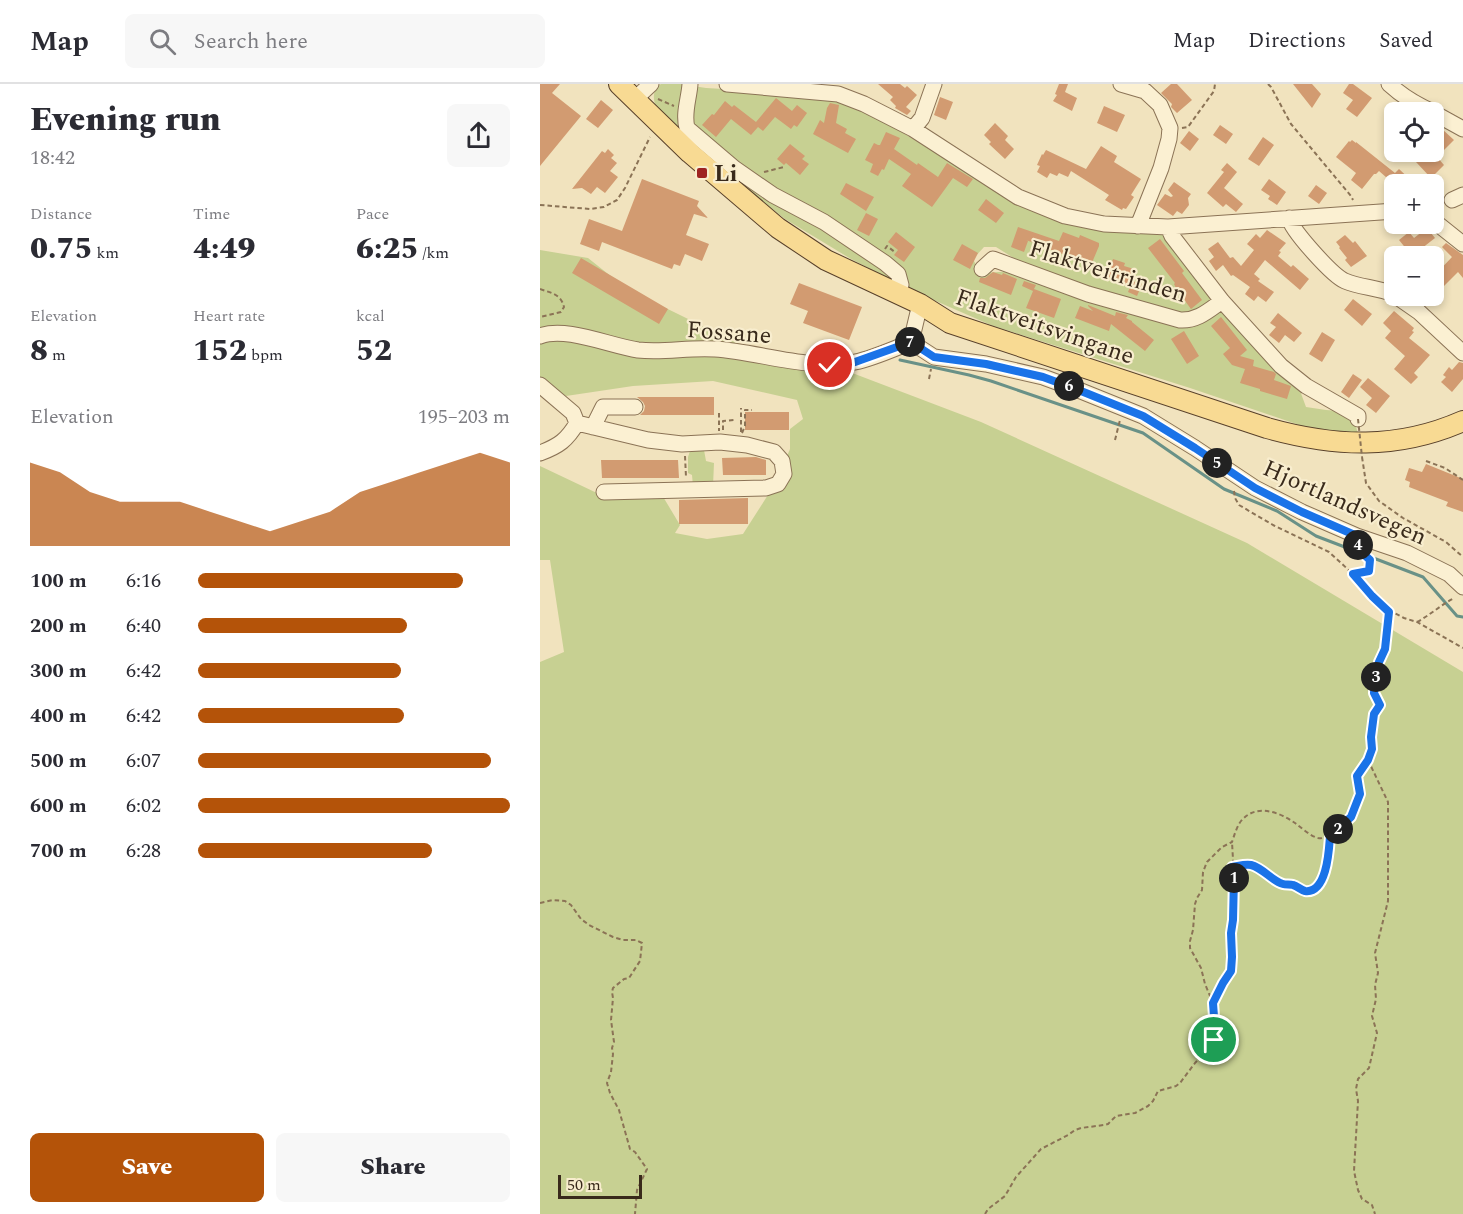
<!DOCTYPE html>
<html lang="en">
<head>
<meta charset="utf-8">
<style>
	:root { --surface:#fff; --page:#f7f7f7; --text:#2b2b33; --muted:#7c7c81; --line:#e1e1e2; --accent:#b45309 }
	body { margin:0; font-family:Spectral,serif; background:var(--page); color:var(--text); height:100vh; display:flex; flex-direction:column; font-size:22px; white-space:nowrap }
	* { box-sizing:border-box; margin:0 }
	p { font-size:20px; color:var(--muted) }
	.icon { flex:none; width:33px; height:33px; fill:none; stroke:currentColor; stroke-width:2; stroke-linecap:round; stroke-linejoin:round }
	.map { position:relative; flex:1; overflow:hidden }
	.panel { display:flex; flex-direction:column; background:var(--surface); width:540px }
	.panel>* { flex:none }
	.controls { position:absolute; left:844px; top:18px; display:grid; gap:12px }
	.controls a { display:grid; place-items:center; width:60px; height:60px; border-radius:9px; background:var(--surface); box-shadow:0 3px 9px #0003; font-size:30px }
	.scale { position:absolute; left:18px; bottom:15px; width:84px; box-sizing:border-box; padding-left:6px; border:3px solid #392a1b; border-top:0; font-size:16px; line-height:21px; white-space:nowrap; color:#392a1b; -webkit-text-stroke:4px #f8edce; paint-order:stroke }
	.pin { position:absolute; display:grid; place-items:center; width:51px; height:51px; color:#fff; margin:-26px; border:3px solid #fff; border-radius:50%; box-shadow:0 2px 6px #0007 }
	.km { position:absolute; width:30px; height:30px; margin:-15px; border-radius:50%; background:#222; color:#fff; font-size:16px; line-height:30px; text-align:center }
	.round { display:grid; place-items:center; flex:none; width:63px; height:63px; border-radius:9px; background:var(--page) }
	.headline { display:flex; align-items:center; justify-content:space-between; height:102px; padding:0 30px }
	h1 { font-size:33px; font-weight:800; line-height:45px }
	.metrics { display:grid; grid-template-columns:repeat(3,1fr); gap:9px; height:102px; padding:6px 30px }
	.metrics div { display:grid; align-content:center }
	.metrics b { font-size:30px; font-weight:800 }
	.metrics small { font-size:16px; font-weight:400 }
	.metrics p { font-size:16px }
	.chart { height:168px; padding:12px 30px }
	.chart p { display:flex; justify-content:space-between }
	.chart svg { width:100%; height:108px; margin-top:6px; fill:var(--accent); opacity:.7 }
	.primary-button { display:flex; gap:12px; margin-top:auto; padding:12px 30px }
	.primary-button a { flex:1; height:69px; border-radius:9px; background:var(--accent); color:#fff; font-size:24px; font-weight:800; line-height:69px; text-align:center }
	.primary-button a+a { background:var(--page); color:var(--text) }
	ul { padding:0 30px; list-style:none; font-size:20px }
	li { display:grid; grid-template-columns:96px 72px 1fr; align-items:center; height:45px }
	li i { height:15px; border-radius:8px; background:var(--accent) }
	header { display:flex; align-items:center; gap:36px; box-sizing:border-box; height:84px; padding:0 30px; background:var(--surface); border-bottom:2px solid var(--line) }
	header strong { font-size:28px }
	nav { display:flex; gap:33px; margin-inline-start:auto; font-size:21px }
	.search { width:420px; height:54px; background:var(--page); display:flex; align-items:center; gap:15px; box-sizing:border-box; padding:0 21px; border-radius:9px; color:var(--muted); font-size:22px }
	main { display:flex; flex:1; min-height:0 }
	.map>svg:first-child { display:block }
</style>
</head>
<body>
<header>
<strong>Map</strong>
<div class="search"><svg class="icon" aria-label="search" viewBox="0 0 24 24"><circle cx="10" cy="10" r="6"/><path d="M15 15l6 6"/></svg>Search here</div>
<nav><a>Map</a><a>Directions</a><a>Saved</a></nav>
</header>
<main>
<section class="panel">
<div class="headline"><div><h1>Evening run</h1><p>18:42</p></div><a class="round"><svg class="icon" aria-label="share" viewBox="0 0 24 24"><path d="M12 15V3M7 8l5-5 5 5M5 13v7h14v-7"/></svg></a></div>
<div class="metrics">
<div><p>Distance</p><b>0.75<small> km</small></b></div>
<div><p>Time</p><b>4:49</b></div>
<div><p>Pace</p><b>6:25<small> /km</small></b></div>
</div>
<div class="metrics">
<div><p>Elevation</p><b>8<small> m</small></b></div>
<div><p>Heart rate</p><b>152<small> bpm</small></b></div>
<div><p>kcal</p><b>52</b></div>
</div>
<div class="chart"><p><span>Elevation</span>195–203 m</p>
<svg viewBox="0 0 160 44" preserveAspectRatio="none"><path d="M0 44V10L10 14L20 22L30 26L40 26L50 26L60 30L70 34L80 38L90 34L100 30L110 22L120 18L130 14L140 10L150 6L160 10V44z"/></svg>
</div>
<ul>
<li><b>100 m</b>6:16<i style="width:85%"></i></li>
<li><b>200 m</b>6:40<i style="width:67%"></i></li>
<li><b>300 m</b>6:42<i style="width:65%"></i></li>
<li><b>400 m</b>6:42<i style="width:66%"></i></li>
<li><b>500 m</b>6:07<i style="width:94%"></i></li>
<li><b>600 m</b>6:02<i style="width:100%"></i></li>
<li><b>700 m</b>6:28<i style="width:75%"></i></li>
</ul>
<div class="primary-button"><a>Save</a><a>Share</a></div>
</section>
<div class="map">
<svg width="923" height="1130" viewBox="0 0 923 1130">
	<rect width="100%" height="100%" fill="#f1e3be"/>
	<!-- green -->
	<path fill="#c7d092" d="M121,0H140L166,4L252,9L310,20L352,42L485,124L519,137L623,150L672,213L665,225L646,234L493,186L456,163H444L433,175L440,189L478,187L638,241L681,227L759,304L766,323L786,326L800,327L814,335L818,350L768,344L650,304L453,242L373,207L311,175L245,135L197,97L155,61L116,24C113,15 112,6 121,0Z
		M0,166L48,174L87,205L195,258L246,277L307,287L441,338L707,459L923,588V1130H0V578L24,568L10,476H0V382L59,410L122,411L140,441L135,449L167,455L203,450L235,400L250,365V345L263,335L257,316L173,297L93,302L26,312L0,294Z
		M164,366L166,377L174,379L173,402H153L152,391L148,389V373L150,367Z"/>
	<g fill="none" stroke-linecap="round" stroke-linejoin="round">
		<!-- stream -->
		<path stroke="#699187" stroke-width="3" d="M360,276L429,291L451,297L603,349L684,405L737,427L776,452L883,493L917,532L923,533"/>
	</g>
	<!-- building -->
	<path fill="#d29b71" d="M0,0H20L12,9L41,32L0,82Z
		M338,0H360L365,4L367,2L377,11L366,23L371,27L367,31L355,24L356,22L350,16L353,13Z
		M519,0H528L525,8L537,14L532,27L513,17L517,11L515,10Z
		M631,0H637L652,16L637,29L631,23L632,20L621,9Z
		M753,0H772L781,10L772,24Z
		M809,0H813L832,14L817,33L806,25L813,16L803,9Z
		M400,13L413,18L406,36L394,31Z
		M236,14L252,27L257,21L267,29L257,43L254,41L251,45L235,33L223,47L218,43L211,51L191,35L176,53L162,41L172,30L174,31L185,17L192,23L194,21L216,38Z
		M61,16L73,26L58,44L46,35Z
		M290,19L299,21L296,39L307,45L305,49L316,55L308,69L273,50L280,36L284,39L287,24Z
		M564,22L585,31L577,48L557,39Z
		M455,39L468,52L465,56L474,65L465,75L449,60L451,58L444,51Z
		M680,41L693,50L686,60L673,51Z
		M902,45L914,56L897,73L904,81L891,94L876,78L888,68H894V53Z
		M649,47L659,55L650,67L640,59Z
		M346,48L360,54L354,65L377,81L378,79L398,93L407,79L433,95L427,103L413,94L392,123L362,102L371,90L349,75L344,86L342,85L338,92L330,88L333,80L325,76L334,59L338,61H340Z
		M723,53L734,61L719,82L708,75Z
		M812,56L816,59V58L855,89L859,85L875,100H854L839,87L836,90H834L822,105L811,96L816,89L796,73L809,57L810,58Z
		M250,60L265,72L262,75L269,80L260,91L246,79L244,81L237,75Z
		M561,62L577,72L574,78L601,95L591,111L594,113L586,125L583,124L582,126L565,116L569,111L531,87L528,93L519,89L517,92L510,89L507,94L497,88L500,82L497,81L502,70L503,71L506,66L546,85Z
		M68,65L74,71L71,74L77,79L70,87L78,93L65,109L57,103L51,110L42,104L32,105L62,67L65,69Z
		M687,79L697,88L684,104L703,120L696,128L686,120L683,123L667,109L684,88L681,86Z
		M102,95L159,117L157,122L168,134L154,130L146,151L169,160L162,177L145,170L140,182L134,180L132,185L62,158L59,167L40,160L49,135L82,147Z
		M729,95L746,108L737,121L728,115L730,112L721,106Z
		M634,98L651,110L648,114L649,121L642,130L637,127L633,132L617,121L625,110L631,113L633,112L628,106Z
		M306,99L334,113L326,127L300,110Z
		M776,101L787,109L779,120L768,112Z
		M446,115L464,129L456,139L438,126Z
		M326,129L338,135L329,152L317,146Z
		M478,143L519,157L523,148L539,154L540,151L559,159V162L551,181L486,156L488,157L484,168L471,163Z
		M887,144L895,154L872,172L859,156L869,148L874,154Z
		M727,146L746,159L739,167L741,168L738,172L751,183L753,181L769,195L760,206L725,176L714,190L720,195L718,197L734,208L726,218L718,212L714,217L705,210L710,203L693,191L691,192L683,181L676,187L669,177L674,173L668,165L678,158L690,174L693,173L701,182L714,166L707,160L716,150L720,154Z
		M356,148L375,163L364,178L354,171L358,166L348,158Z
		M805,151L813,159L815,157L827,172L811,183L805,176L807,174L799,164L800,163L796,158Z
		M620,155L644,187L642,189L662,216L651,225L637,206L634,200L635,199L608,164Z
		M906,159L923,171V194L918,188L894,212V192L912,173L902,163Z
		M422,160L438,169L430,185L413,176Z
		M41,174L128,225L119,240L32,189Z
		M573,175L585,179L584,182L594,185L592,190L595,191L593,197L602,200L597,212L588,208L590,203L567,194Z
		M453,188L462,191L463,189L477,195L471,211L439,198L440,194H445Z
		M484,197L496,201L494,205L521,215L514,234L486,224L493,207L482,202Z
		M259,199L322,223L309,256L263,239L268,227L250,220Z
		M813,215L832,230L822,242L804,226Z
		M548,221L575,232L576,228L588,231L586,234L592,237V238L614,256L605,267L571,240L569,247L535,234L540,222L553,227L548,222Z
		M854,227L874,244L872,247L874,248L869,254L890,271L874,289L878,293L871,300L854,285L865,272L845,254L851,247L843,239Z
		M738,229L762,249L754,258L745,251L739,259L729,251L736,243L730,239Z
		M681,233L707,266L700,272L714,276L713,282L734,288L736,290L734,296L751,302L747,315L720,307V305L700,299L705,285L692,281L683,270L690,264L671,242Z
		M644,247L659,272L647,280L631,255Z
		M782,248L795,256L782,278L769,270Z
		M919,278L923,279V295L912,308L901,298L906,293L903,291L909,283L912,286Z
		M813,290L822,296L809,314L801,308Z
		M828,294L850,312L836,329L826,321L832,314L820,303Z
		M97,313H174V331H100L104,327L105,322L103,318Z
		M205,328H249V346H205Z
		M216,373L226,376V391H183L182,374Z
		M61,376H138L139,394H62Z
		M886,380L923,395V428L906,422L908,418L869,403L870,398L865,396L869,384L882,388Z
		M208,414V440H139V416Z"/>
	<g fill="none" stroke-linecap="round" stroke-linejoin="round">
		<defs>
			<path id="minor" d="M150,0C149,15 143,29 147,44L194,84L233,111L284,138L345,179L358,190L361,201
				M187,0L298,10L324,20L373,45L478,113L525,132L564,140L628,143L855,127
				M581,0L605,7L620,21L630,44L629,55L621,84L598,142
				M849,0C862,12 877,21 893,28
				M95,15L111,0
				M894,29L923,45
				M373,45L382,34L394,0
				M912,116L923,111
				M749,134C752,147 793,192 805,197C821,204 839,203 855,211
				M894,137L923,160
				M628,143L632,152L682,217L741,282L766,302L813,329L818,332V335
				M442,185L453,175L548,210L640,236C657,237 668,227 682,217
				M856,212L879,228L923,269
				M0,252C26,242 70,262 98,266C124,269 149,263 175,265C219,268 272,287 315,278C334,274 353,265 371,258
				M371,258L394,273L446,280L503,293L541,307L603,332L655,364L715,404L762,428L817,452L867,469L909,490L923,503
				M371,258L380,220
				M0,301L33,329L37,339C27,356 19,362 0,369
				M37,339L108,356L142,360L180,358L207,361L234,368L242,377L244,390L238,400L226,404L64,408
				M53,343L63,323H95"/>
			<path id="major" d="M79,0L150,69L238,144L286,176L380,220L410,239L727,344C795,363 857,366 923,337"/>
		</defs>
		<!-- minor casing -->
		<use href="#minor" stroke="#8b7356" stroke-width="17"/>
		<!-- major casing -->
		<use href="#major" stroke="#58402a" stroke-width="22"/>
		<!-- path -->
		<path stroke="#8b7356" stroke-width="2" stroke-dasharray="4.5 3" stroke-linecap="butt" d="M728,0L731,3L751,40L811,112L813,116
			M118,15L134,22
			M642,44L648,43L674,7L675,0
			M224,88L244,83
			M0,121L50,125L64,123L77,116L85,104L110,53
			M345,165L347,162L356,169
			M0,205C11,209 21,210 24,223L21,228L0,233
			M389,295L391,285
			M179,329V347
			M183,346V337L194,336
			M201,348V324
			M202,349L205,342V326H212
			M575,356L580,336
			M145,372L146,393
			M822,373L826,399L839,417L863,434L906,458L923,473
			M886,377L905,384L923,396
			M694,407L695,414L699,421L733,441L789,468L813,490L844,523
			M813,490L829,487L830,476L822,468
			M849,526L864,534L877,538L923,564
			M877,538C890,531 901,521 914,514
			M828,676L848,718V817L835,869L838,889L835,901L836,915L832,932L837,949L829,984L818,995L816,1005L818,1017L814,1087L818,1106L822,1115L832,1121L835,1130
			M692,784C699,782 705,780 711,781C723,784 732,797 743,800C746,801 750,800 753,801C757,802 761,806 765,807C787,809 789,766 790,752
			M0,819L13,816L25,817L31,821L41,835L49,841L73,853L83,856H96L102,859L100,877L89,894L84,895L73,904L72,908L73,914L71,936L74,958L72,964L73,970L71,988L67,999L70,1009L79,1026L90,1065L95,1068L107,1085L97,1106L95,1130
			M674,918L683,899L691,887L692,873L691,849L693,836L694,793L692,758
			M445,1130L448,1125L465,1112L476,1093L501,1065L528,1051L535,1046L541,1044L564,1041L568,1040L576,1032L595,1029L608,1022L613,1017L618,1007L636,1002L640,999L655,979L670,963L674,956L675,946L673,919L665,900L661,884L650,864V857L653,846L655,820L657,814L662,806L663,788L667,778L682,763L692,758C694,752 697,742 701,737C716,719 739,728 755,739C762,744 770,752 778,754C796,757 817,726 820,710C821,705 818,697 817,692L828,676L832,665L831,653L834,630L840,621C838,617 835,612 834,608C832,593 840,579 844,566C848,555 848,540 849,528L845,524"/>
		<!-- minor -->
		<use href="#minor" stroke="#fbf0d2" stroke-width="15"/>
		<!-- major -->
		<use href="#major" stroke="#f8da93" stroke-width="20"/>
		<!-- path-bridge -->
		<path stroke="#8b7356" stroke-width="2" stroke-dasharray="4.5 3" stroke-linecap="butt" d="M818,335L822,373"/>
	</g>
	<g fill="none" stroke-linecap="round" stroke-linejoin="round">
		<defs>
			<path id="route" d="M290,281L315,278L371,258L394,273L446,280L503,293L541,307L603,332L655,364L715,404L762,428L817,452L818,465L830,476L829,487L813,490L832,512L849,528L845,565L839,578L835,594L834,609L840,621L834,630L831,653L832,665L828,676L817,692L820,710L811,733L790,752C789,766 787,810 765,807C761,806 757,802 753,801C750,800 746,801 743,800C732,797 723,784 711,781C704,780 699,782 692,783L694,793L693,836L691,849L692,873L691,887L683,899L673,919L675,946L674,956"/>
		</defs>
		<!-- route casing -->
		<use href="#route" stroke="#fff" stroke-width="12"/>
		<!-- route -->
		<use href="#route" stroke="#1a73e8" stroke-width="8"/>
	</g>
	<!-- markers -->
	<rect fill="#9e2321" stroke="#f8edce" stroke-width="2" x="156" y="83" width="12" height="12" rx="3"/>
	<g text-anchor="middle" stroke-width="4.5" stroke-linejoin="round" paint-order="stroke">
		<!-- poi labels -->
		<g font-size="24" font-weight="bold" fill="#392a1b" stroke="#f8edce" text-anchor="start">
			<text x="174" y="97">Li</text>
		</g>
		<!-- street labels -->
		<g font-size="24" fill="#392a1b" stroke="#f8edce">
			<text transform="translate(568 187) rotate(17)" y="8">Flaktveitrinden</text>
			<text transform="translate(505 242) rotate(19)" y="8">Flaktveitsvingane</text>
			<text transform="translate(189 248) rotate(4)" y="8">Fossane</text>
			<text transform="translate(805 418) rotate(24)" y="8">Hjortlandsvegen</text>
		</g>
	</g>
</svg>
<div class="controls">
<a><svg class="icon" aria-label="locate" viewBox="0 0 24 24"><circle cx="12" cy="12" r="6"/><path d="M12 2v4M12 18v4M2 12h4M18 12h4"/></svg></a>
<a>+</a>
<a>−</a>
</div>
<div class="scale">50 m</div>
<div class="pin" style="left:674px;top:956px;background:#1e9e55"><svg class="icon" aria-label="arrive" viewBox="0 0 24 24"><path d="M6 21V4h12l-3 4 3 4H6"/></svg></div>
<div class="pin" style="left:290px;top:281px;background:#d93025"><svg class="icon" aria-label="check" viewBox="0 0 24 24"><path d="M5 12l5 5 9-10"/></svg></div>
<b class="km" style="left:694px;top:794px">1</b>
<b class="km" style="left:798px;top:745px">2</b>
<b class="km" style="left:836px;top:593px">3</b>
<b class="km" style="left:818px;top:461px">4</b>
<b class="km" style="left:677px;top:379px">5</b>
<b class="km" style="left:529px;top:302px">6</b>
<b class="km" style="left:370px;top:258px">7</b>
</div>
</main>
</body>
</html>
